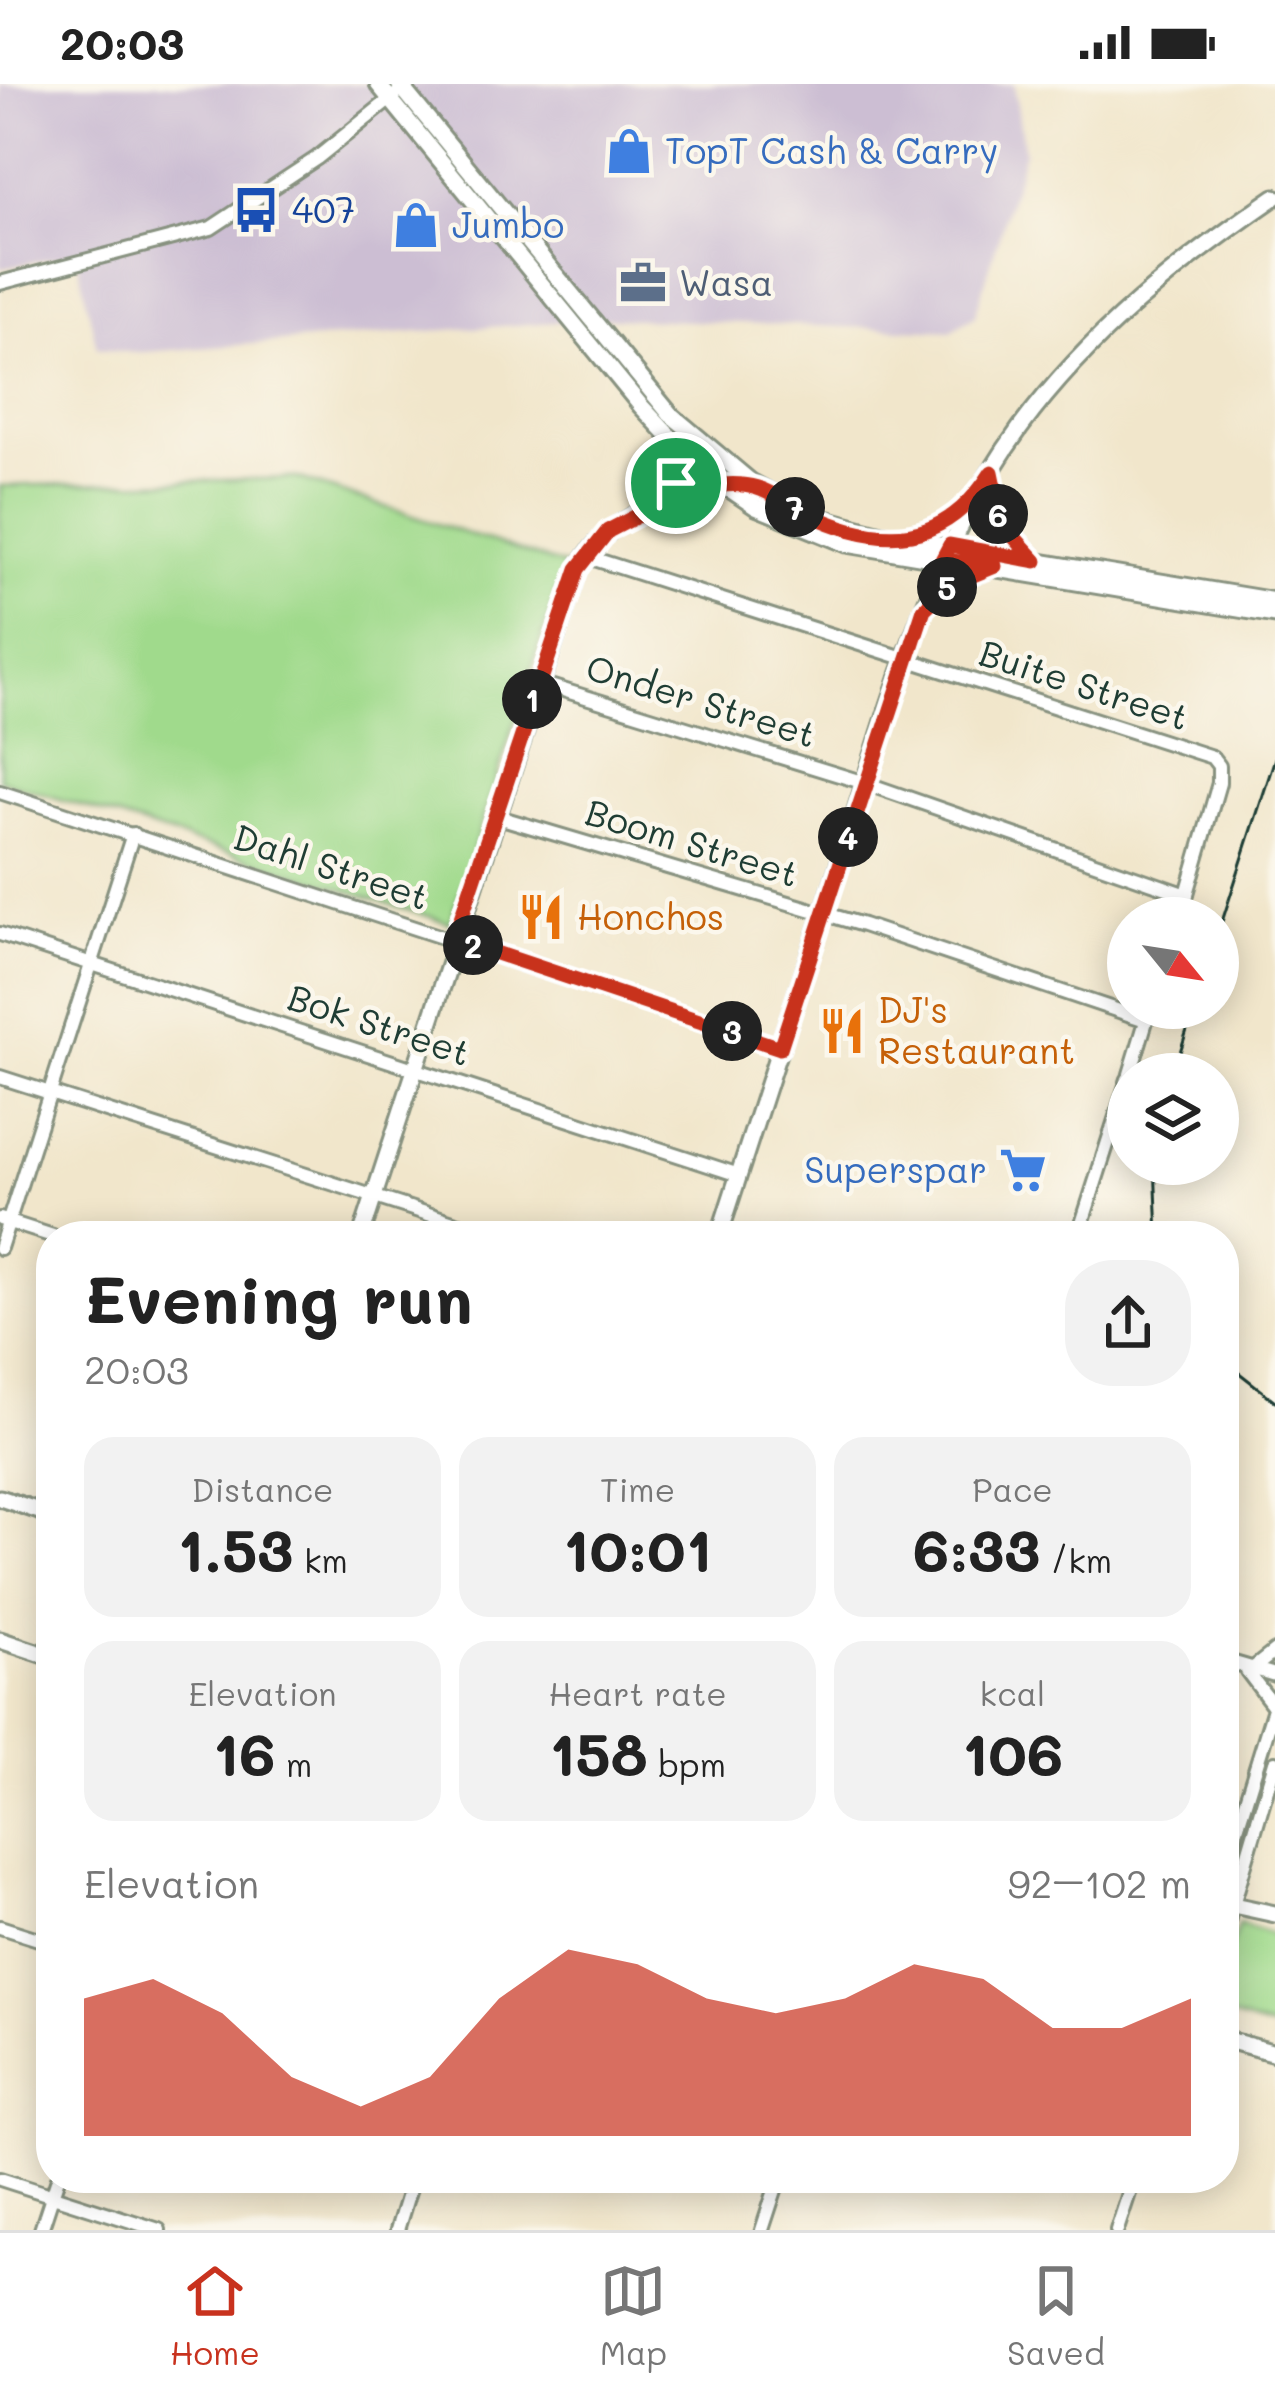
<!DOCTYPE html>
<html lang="en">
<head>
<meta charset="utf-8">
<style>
	:root { --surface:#fff; --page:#f2f2f2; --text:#222; --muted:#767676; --line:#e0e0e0; --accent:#c8321e }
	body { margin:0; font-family:Mali,sans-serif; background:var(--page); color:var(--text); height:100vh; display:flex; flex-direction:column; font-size:45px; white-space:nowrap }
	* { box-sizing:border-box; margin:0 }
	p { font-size:39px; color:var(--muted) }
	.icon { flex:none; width:66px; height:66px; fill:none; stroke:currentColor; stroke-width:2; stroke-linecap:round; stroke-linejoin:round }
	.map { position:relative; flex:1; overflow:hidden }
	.details { position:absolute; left:36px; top:1137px; width:1203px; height:972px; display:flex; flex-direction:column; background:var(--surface); border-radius:48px; box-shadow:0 6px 30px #0003 }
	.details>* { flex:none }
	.needle { width:78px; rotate:120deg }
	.controls { position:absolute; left:1107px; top:813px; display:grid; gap:24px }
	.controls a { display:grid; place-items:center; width:132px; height:132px; border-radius:50%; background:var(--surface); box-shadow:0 6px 30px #0003; font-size:60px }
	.pin { position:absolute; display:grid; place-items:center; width:102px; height:102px; color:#fff; margin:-51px; border:6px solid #fff; border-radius:50%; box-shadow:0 3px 12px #0007 }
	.km { position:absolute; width:60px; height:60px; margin:-30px; border-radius:50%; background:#222; color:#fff; font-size:33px; line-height:60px; text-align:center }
	.round { display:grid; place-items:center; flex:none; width:126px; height:126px; border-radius:48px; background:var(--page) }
	.head { display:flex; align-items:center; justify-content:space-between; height:204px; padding:0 48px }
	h1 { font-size:66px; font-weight:700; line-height:90px }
	.stats { display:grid; grid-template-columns:repeat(3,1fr); gap:18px; height:204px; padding:12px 48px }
	.stats div { display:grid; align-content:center; border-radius:30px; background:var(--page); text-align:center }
	.stats b { font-size:60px; font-weight:700 }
	.stats small { font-size:33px; font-weight:400 }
	.stats p { font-size:33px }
	.chart { height:336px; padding:24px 48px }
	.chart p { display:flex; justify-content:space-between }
	.chart svg { width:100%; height:216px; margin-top:12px; fill:var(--accent); opacity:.7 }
	.status { display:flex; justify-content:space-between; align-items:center; height:84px; padding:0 60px; background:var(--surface); direction:ltr }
	.status svg { height:33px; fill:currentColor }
	.tabs { display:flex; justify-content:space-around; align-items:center; height:168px; border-top:3px solid var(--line); background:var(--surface); font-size:33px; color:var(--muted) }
	.tabs a { display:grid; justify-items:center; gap:6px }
	.tabs .on { color:var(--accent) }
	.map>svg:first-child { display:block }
</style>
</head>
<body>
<div class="status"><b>20:03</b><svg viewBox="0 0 49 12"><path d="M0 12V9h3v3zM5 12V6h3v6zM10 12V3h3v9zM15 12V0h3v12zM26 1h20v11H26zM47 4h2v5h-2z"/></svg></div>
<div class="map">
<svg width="1275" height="2146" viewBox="0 0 1275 2146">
	<rect width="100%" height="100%" fill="#fbf7ec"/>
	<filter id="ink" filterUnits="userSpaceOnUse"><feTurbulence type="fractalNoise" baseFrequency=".00833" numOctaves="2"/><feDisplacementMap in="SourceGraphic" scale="24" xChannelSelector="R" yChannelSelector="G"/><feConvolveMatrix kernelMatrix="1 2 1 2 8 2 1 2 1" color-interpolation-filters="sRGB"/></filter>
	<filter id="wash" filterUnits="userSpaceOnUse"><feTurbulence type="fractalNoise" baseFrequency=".004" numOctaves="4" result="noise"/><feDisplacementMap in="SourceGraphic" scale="48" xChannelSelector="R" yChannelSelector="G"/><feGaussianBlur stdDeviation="2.7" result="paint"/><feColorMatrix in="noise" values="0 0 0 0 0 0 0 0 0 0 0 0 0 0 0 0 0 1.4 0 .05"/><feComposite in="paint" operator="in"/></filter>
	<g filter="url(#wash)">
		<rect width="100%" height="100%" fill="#f1e6cb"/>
		<!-- industrial -->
		<path fill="#ccbed3" d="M0,0H1014L1024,68L975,232L951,247L610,234L133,269L97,264L76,169L0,185Z"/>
		<!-- green -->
		<path fill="#a0da8c" stroke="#608c60" stroke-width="3" d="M297,394L565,482L450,839L0,696V402Z
			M1239,1839L1275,1851V1946L1224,1931V1881Z"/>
	</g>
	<g filter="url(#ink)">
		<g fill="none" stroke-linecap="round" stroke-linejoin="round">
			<defs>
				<path id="minor" d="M0,199L211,144L317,74L409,0
					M585,472L1212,673L1219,682V699L1180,834
					M537,598L865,699L1187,811
					M0,708L780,964
					M495,732L863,841L1146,936
					M0,850L739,1091
					M1130,990L1150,924
					M0,993L497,1152
					M0,1135L53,1152
					M1078,1152L1128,995
					M0,1164L133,750
					M1224,1576L1275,1591
					M1251,1586L1275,1567
					M1247,1587L1275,1624
					M1224,1787L1275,1621
					M0,1843L51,1859
					M1224,1851L1275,1678
					M0,2095L159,2146
					M41,2146L58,2094
					M397,2146L413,2094
					M762,2146L779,2094
					M1117,2146L1134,2094"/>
				<path id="major" d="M378,0L641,322L700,385L756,423L847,460L1275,531
					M399,0L670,330L751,398L814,432L896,454L1275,517
					M992,388L1003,441L1032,473
					M662,419L680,391L676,362
					M911,451L936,445L964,426
					M931,518L951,500L992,483
					M361,1152L578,485C608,431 668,414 725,401
					M719,1152C762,1022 804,892 845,762C890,618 930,467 1020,344C1090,249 1179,179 1275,113
					M0,1414L51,1431
					M0,1556L51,1573
					M1224,1819L1275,1830
					M1224,1955L1275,1969"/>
			</defs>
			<!-- minor casing -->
			<use href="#minor" stroke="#889280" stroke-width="18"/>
			<!-- major casing -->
			<use href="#major" stroke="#889280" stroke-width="21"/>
			<!-- minor -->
			<use href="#minor" stroke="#fff" stroke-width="12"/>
			<!-- major -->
			<use href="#major" stroke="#fff" stroke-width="15"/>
			<!-- rail -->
			<path stroke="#1f3d34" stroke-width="3" d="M1218,850L1275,674
				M1173,990L1194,924
				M1155,1080L1158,1152
				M1224,1277L1275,1317"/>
		</g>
	</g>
	<g fill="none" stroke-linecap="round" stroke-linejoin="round" filter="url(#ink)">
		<defs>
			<path id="route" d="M675,361L722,401C761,397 773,413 807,429C884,466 945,462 992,388L1003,441L1036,477L950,461L942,476L995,482L951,500L924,525L780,964L454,855L578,485L608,447L662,419L680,391Z"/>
		</defs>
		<!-- route casing -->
		<use href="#route" stroke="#fff" stroke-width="24"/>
		<!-- route -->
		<use href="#route" stroke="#c8321e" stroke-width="15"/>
	</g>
	<!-- icons -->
	<defs>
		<symbol id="shop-bare" viewBox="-9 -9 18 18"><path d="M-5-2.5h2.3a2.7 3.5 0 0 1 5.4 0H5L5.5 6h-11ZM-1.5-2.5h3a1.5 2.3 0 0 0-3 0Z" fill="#3f7fe0" stroke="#fbf7ec" stroke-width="2.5" paint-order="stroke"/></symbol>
		<symbol id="bus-bare" viewBox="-9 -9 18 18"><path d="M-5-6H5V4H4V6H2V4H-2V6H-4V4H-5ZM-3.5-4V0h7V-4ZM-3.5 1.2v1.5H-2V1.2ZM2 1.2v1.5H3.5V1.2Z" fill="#1a4fb4" stroke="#fbf7ec" stroke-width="2.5" paint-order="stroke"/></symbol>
		<symbol id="office-bare" viewBox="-9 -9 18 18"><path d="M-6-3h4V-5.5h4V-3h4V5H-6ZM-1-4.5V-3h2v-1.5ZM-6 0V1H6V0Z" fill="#5c6f8a" stroke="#fbf7ec" stroke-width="2.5" paint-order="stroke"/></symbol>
		<symbol id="restaurant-bare" viewBox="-9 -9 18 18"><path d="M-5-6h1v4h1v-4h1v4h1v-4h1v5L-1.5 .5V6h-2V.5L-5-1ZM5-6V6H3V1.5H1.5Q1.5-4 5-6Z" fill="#e8710a" stroke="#fbf7ec" stroke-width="2.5" paint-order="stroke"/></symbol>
		<symbol id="supermarket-bare" viewBox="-9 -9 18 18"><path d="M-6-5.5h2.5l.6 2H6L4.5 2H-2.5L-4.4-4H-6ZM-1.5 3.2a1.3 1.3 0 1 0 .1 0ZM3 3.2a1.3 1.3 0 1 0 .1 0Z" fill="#3f7fe0" stroke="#fbf7ec" stroke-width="2.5" paint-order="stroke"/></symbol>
	</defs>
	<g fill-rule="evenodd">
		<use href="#shop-bare" x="596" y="34" width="66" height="66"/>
		<use href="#bus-bare" x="223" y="93" width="66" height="66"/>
		<use href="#shop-bare" x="383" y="108" width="66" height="66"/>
		<use href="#office-bare" x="610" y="166" width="66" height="66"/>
		<use href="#restaurant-bare" x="508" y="800" width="66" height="66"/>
		<use href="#restaurant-bare" x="809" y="914" width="66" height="66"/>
		<use href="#supermarket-bare" x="990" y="1053" width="66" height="66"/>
	</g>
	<g text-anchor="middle" stroke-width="9" stroke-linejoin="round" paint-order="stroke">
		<!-- shop labels -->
		<g font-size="36" fill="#366cbe" stroke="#fbf7ec" text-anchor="start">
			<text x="665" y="80">TopT Cash &amp; Carry</text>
			<text x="452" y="154">Jumbo</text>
			<text x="987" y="1099" text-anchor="end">Superspar</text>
		</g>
		<!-- transit labels -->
		<g font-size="36" fill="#164399" stroke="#fbf7ec" text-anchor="start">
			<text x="292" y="139">407</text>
		</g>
		<!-- service labels -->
		<g font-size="36" fill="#4e5e75" stroke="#fbf7ec" text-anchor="start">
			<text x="679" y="212">Wasa</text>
		</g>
		<!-- street labels -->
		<g font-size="36" fill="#1f3d34" stroke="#fbf7ec">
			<text transform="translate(1084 601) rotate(18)" y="13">Buite Street</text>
			<text transform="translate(701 617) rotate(17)" y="13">Onder Street</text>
			<text transform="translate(692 759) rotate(17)" y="13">Boom Street</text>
			<text transform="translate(331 783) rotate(18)" y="13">Dahl Street</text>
			<text transform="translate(379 941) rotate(18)" y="13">Bok Street</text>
		</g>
		<!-- food labels -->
		<g font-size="36" fill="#c56008" stroke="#fbf7ec" text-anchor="start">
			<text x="577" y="846">Honchos</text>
			<text x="878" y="939">DJ's<tspan x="878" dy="41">Restaurant</tspan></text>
		</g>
	</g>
</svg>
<div class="controls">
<a><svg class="needle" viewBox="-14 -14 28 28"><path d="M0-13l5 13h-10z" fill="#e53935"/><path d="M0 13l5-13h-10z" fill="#767676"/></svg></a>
<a><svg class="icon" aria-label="layers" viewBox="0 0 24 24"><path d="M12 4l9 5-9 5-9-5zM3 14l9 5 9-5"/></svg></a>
</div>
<div class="pin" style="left:676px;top:399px;background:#1e9e55"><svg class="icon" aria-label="arrive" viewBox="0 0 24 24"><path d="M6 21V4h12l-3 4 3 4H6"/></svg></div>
<b class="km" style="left:532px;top:615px">1</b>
<b class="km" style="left:473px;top:861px">2</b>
<b class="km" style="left:732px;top:947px">3</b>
<b class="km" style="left:848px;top:753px">4</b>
<b class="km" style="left:947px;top:503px">5</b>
<b class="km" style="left:998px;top:430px">6</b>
<b class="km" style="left:795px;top:423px">7</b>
<section class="details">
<div class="head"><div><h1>Evening run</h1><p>20:03</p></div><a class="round"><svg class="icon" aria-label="share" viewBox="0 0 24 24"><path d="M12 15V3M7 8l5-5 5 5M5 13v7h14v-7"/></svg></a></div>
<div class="stats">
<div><p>Distance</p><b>1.53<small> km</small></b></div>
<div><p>Time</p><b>10:01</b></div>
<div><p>Pace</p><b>6:33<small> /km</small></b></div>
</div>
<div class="stats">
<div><p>Elevation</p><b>16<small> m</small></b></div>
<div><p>Heart rate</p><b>158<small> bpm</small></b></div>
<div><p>kcal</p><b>106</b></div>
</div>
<div class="chart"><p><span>Elevation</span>92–102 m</p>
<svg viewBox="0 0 160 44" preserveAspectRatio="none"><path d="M0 44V16L10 12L20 19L30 32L40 38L50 32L60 16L70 6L80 9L90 16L100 19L110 16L120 9L130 12L140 22L150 22L160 16V44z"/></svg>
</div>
</section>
</div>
<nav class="tabs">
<a class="on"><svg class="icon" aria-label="home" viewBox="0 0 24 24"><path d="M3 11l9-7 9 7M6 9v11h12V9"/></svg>Home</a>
<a><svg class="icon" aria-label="map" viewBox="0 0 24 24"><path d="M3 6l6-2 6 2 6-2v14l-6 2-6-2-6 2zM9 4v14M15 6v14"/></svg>Map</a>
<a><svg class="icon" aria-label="saved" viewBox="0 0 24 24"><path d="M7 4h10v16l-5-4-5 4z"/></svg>Saved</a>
</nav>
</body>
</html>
